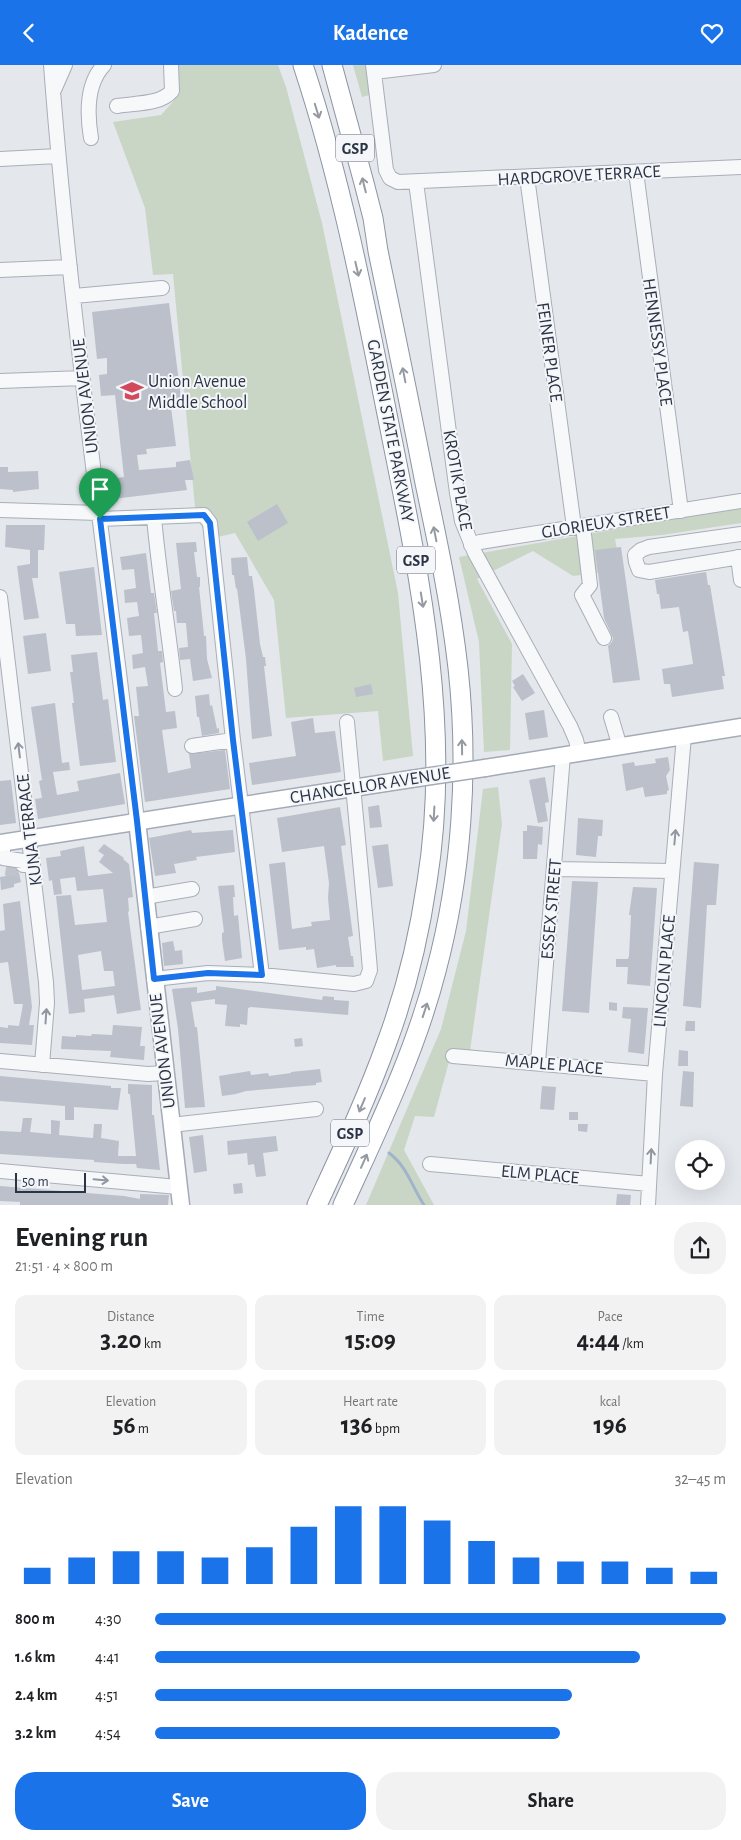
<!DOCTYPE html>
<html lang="en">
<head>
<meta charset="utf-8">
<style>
	:root { --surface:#fff; --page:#f2f2f2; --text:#202124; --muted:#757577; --accent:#1a73e8 }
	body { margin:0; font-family:"Alegreya Sans",sans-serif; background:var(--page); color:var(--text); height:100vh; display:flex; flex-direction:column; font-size:19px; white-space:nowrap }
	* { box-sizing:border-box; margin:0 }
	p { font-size:16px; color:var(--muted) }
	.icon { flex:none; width:28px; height:28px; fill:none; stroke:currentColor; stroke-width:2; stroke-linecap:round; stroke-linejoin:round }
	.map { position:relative; height:1140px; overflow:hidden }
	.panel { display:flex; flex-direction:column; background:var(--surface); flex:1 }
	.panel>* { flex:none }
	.fabs { position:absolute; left:675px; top:1075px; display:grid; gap:10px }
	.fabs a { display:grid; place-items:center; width:50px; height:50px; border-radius:50%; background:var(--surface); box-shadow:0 5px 20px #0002; font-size:25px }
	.scale { position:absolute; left:15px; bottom:12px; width:71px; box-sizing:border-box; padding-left:5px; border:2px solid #2b3445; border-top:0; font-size:14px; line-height:18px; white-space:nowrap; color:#2b3445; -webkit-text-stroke:4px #f4f6f9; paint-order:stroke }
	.pin { position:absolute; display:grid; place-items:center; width:42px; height:42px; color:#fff; margin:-51px -21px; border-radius:50% 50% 50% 0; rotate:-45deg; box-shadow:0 0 5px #0007 }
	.pin .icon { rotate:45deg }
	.round { display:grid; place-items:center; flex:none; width:52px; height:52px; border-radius:20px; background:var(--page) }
	.head { display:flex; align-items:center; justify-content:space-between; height:85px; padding:0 15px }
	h1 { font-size:28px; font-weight:600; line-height:38px }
	.figures { display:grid; grid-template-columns:repeat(3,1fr); gap:8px; height:85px; padding:5px 15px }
	.figures div { display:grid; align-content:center; border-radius:12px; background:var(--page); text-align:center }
	.figures b { font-size:25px; font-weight:600 }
	.figures small { font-size:14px; font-weight:400 }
	.figures p { font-size:14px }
	.chart { height:140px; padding:10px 15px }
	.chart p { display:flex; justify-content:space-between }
	.chart svg { width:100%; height:90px; margin-top:5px; stroke:var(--accent); stroke-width:6 }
	.primary-button { display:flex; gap:10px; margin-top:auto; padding:10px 15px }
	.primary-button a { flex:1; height:58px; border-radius:20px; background:var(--accent); color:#fff; font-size:20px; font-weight:600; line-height:58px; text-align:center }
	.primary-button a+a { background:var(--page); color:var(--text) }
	ul { padding:0 15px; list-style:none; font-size:16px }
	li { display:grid; grid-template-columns:80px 60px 1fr; align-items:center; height:38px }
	li i { height:12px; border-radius:6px; background:var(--accent) }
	header { display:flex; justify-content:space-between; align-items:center; height:65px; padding:0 15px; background:var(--accent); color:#fff; font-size:22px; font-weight:600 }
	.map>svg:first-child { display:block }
</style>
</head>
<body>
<header><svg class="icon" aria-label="back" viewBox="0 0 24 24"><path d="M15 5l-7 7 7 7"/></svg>Kadence<svg class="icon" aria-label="heart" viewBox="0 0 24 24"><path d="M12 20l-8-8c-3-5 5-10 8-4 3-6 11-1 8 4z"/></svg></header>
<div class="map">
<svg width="741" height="1140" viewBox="0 0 741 1140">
	<rect width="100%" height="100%" fill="#e4e7ec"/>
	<!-- green -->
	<path fill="#c9d6c5" d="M178,0H278L286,22L322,158L398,528L413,691L383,696L378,646L286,653L274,535L235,468L209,474L196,452L173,209L153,210L145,143L113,57L161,50L180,29Z
		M353,0H366L369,30L362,32Z
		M741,442V458L662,470L615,474L621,505L573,511L533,486L477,514L512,579L510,685L484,687L479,577L459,492Z
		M498,722L502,759L469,993L451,989L434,1052L415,1051L404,1085L434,1140H366L441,964L466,866L483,724Z"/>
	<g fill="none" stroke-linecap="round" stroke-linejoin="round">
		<!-- stream -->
		<path stroke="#9fb4cc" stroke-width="3" d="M389,1088C407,1101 412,1122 424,1140"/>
	</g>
	<!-- building -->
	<path fill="#bbc0ca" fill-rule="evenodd" d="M169,238L182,341L171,342L176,381L146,384L147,389L137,390L139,405L176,402V397L190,395L194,415H185L187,425L113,434L111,414L124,412L115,330L101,331L99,310L107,309V293L97,294L92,247Z
		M0,402H8V407L38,406L39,424L13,427V425L0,424Z
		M277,439L288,458L258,476L247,457Z
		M6,460H45L44,485H38V513H32L39,553L24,555L17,501L30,499V485L5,482Z
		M196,477L197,487H194L197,512H200V522H199L203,560L204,571H206L207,594L212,613L193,616L190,594L180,595L179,583L188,582L186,558H177L176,546H174L171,526L181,524L176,478Z
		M621,482L640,615L613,618L608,581L612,577L613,573L604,553L595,485Z
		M146,488L151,528H154L157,548H154L158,586H162L163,597L160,598L166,647L175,646L177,663L162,665L168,708L191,703L189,689L225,685L230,724L145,737L134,651H139L136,622L148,621L145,602L133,604L132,590L143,588L141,570L129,571L127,553L139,551L137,537L125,538L124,525L136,523L134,504L122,505L120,492Z
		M247,492L249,511H252L254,525L260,579L263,592H265L266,601H264L272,671L252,674L246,594L237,523L236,524L234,510H232L231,493Z
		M94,502L102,570L76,571L75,559H66L59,507Z
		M706,507L708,520H710L725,611H722L724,624L672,632L670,619H664L662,604L693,599L688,566L683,567L679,542L661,544L659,529H657L655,515Z
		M46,568L51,606L28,609L23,571Z
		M97,587L103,635L108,634L116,697L80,701L72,638H74L70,607H73L71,590Z
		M523,609L535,628L522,636L513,622L515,621L512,616Z
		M371,619L373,629L356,632L354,623Z
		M209,629L210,641L212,640L217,664L219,663V668L202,671L199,652H197L195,631Z
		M55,638L62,698L69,697L70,705L53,707L57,730L79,726L77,716L120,708L125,739L38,754L35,734L42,733L39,716L42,715L31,642Z
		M544,645L548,672L529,675L525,648Z
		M313,653L315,668L335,666L341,707L252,720L249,698L296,691L291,657Z
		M668,692L670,705L666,711L669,725L667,726V729L645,732L643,722L626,726L622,699L634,697L635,701L656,698L655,694Z
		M545,712L549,737L545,738L548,756L538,758L529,715Z
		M11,715L16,758L0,760V716Z
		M379,740L382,762L370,763L368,742Z
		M340,742L346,780L341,781L353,871L348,872L351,891H353L354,902H336V900L317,903L314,884L306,885V882L279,885L269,799L285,797L292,864L312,861L311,857L330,855L328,833L329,818L324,781L282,787L277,753Z
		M578,753L603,755L602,771H598L596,792L576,790Z
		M527,760L543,762L542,780L538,779L537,794H523V766H527Z
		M191,765L192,768L233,765L235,787L196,792L197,795L174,799L176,808L155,811L149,773Z
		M104,779L124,793L123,794L129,799L133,832L128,833L129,846L128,847L141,945L117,949L114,930L84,934L85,947L69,949L56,831L71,830L75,860L107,857L103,824L77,826L75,812L60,814L62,829L54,830L52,815L49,816L46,793L61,791L60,786L84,781L88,811L113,808L99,797L104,790L98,786ZM101,886L104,906H113L115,921L82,925L78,890Z
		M388,779L393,821L378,823L372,781Z
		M694,797L719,799L716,840H707L701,943L683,941Z
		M7,802L15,804L19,808L21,817L14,819V822L1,825L0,812L6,811Z
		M572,816L598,817L589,948L562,946Z
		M234,820L235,832H233L234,851L238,850L242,893L225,896L222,875V868L224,867L218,821Z
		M633,822L657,823L650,921L627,919L628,902H616V894H628L629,891L631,850H629Z
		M20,836L32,942L29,960H34L32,980L0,978V962L8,963V960L19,961L23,939H14L8,897L0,898V866L5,865L3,839Z
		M173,876L175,886L182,885L183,899L164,901L162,878Z
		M216,921L322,935L323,931L334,932V935L349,936L348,950L251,942L248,943L247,960L240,959V962L225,961L227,940L215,939V934L191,937L195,962H197L205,1042L185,1043L178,964L172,924L197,922V928L216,925Z
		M609,937L617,938V946L609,945Z
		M623,942L648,943L644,989L628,987L631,954L622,953Z
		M686,956H695V966H685Z
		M113,960L142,962L140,981H145L144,995L110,992L111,986L61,984L62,971L76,972V970L91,971L92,969L112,970Z
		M302,973L303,981L295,982L294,974Z
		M679,985L688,986V1001H678Z
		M320,1004L322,1017L316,1018V1020L246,1026L236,1029L222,1031L219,1011L250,1006L251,1010L268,1008L269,1011L291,1008V1007Z
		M683,1006L694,1007L693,1042L680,1041Z
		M0,1011L111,1021V1023H121L118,1045L74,1042V1055H65V1041L0,1036Z
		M128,1019L152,1020V1050H154L160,1105L137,1103L136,1099H123L94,1097V1095L0,1089V1066L21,1067L23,1053H32L30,1067L51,1069V1055L60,1056L59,1070L93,1073L94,1059H102L101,1073L119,1076L118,1091H136L130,1029H128Z
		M542,1021L556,1022L554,1045L540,1044Z
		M569,1047H578V1055H569Z
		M578,1059H588L587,1067L578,1066Z
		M203,1070L207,1106L194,1108L189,1072Z
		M276,1071L278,1086L263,1088L266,1111L256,1112L254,1099L248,1100L247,1088L228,1090L227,1076Z
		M242,1118L243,1128L234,1129L233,1119Z
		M0,1121L124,1131L140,1134V1129L169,1130L168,1140H20V1137L0,1136Z
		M617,1129L631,1130L630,1140H616Z"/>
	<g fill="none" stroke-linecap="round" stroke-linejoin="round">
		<!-- minor-tunnel -->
		<path stroke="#bfc3cb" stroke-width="14" stroke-dasharray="14 7" stroke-linecap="butt" d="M6,803L18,805"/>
		<defs>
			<path id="minor" d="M51,0C70,253 108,505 137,756
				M373,0L386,105L390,113L398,117L741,102
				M374,7L434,0
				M54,25L65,0
				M117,41C134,38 160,40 172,26L171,0
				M91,73C87,49 86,19 104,0
				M0,94L58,91
				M636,107L681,446
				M527,112L574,462
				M416,117L457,428L462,456L475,488L570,661L576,675L579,688
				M0,205L70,202
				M74,231L162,223
				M0,316L83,313
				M0,445L99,448
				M154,452C159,510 169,567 175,624
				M100,454L204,450L210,458L233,675L262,910
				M583,461L590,520L582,530L604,573
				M741,469L649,482L641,485L635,490L636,497L639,505L649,507L741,492
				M471,480L480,477L741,436
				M738,492L741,515
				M0,532L46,917L47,938L42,1000
				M611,652L620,682
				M192,681L233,675
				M3,778V793L23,796V800L33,799
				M555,804L672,806
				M145,832L192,824
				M148,862L195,854
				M154,914L208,908L262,910L354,919L366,916L370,905L367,870L347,657
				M453,991L655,1009
				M0,996L148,1009L165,1008
				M538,997L563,690
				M171,1060L316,1044
				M430,1099L649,1119
				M0,1106L178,1122
				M648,1140L655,1009L684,671"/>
			<path id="major" d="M485,703L741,662
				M137,756L181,1140
				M0,778L411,714"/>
			<path id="highway" d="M303,0C340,112 363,228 386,344C417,499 453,658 427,817C419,872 406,926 387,977C367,1033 342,1086 317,1140
				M332,0L364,118L373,153L378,186C394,263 410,340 425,418C438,479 451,541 458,603C469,703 462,809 436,906C415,988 378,1063 343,1140"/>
		</defs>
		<!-- minor casing -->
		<use href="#minor" stroke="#a9aeb7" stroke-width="16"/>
		<!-- major casing -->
		<use href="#major" stroke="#a3abb8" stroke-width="19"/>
		<!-- highway casing -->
		<use href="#highway" stroke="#8b94a3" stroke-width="21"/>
		<!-- minor -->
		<use href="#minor" stroke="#f7f8fa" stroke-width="14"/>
		<!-- major -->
		<use href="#major" stroke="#fff" stroke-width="16"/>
		<!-- highway -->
		<use href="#highway" stroke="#fff" stroke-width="19"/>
		<defs>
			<path id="major-bridge" d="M411,714L485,703"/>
		</defs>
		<!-- major-bridge casing -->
		<use href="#major-bridge" stroke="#a3abb8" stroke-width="19" stroke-linecap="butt"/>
		<!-- major-bridge -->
		<use href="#major-bridge" stroke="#fff" stroke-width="16"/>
	</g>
	<!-- one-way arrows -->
	<defs><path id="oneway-shaft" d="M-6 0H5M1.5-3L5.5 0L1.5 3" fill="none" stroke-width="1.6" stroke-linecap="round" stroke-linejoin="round" transform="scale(1.25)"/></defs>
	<g stroke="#959aa2">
		<use href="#oneway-shaft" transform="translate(317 46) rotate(73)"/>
		<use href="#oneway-shaft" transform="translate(364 120) rotate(-104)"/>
		<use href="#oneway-shaft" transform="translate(357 204) rotate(77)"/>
		<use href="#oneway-shaft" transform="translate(404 310) rotate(-101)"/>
		<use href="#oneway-shaft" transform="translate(435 469) rotate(-101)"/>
		<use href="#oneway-shaft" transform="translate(422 535) rotate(81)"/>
		<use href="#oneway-shaft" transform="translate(462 682) rotate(-91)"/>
		<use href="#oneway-shaft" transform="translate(434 749) rotate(93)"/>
		<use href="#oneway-shaft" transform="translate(425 945) rotate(-72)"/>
		<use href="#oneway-shaft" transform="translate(362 1040) rotate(113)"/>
		<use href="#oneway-shaft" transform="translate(364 1096) rotate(-66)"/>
	</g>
	<g stroke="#9196a0">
		<use href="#oneway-shaft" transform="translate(19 685) rotate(-97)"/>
		<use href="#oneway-shaft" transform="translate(675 772) rotate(-85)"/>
		<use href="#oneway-shaft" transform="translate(46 951) rotate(-86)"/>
		<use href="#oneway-shaft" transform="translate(651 1091) rotate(-87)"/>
		<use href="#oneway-shaft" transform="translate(101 1115) rotate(5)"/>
	</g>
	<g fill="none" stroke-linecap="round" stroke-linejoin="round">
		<defs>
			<path id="route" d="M204,450L210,458L233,675L262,910L208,908L154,914L137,756L100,454Z"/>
		</defs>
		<!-- route casing -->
		<use href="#route" stroke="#fff" stroke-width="10"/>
		<!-- route -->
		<use href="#route" stroke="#1a73e8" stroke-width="6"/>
	</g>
	<!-- icons -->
	<defs>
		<symbol id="school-bare" viewBox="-9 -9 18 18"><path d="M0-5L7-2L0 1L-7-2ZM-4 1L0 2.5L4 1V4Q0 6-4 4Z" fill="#d1495b" stroke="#f4f6f9" stroke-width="2.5" paint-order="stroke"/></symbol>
	</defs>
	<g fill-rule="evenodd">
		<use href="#school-bare" x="116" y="310" width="32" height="32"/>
	</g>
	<g text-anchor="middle" stroke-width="4" stroke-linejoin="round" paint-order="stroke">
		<!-- shield labels -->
		<g fill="#f4f6f9" stroke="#676e7b" stroke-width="1">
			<rect x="336" y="69.5" width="38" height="27" rx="4"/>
			<rect x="397" y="481.5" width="38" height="27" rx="4"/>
			<rect x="331" y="1054.5" width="38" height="27" rx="4"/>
		</g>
		<g font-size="16" font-weight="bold" fill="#2b3445">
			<text x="355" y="89">GSP</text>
			<text x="416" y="501">GSP</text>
			<text x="350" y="1074">GSP</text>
		</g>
		<!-- street labels -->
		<g font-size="18" fill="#2b3445" stroke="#f4f6f9">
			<text transform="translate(579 110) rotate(-3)" y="6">HARDGROVE TERRACE</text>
			<text transform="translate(658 277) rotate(82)" y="6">HENNESSY PLACE</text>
			<text transform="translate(550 287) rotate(82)" y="6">FEINER PLACE</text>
			<text transform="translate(85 331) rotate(-97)" y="6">UNION AVENUE</text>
			<text transform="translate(391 366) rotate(79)" y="6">GARDEN STATE PARKWAY</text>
			<text transform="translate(458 415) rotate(80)" y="6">KROTIK PLACE</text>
			<text transform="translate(606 457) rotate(-9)" y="6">GLORIEUX STREET</text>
			<text transform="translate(370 720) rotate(-9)" y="6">CHANCELLOR AVENUE</text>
			<text transform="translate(29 765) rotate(-97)" y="6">KUNA TERRACE</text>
			<text transform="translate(551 844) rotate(-85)" y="6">ESSEX STREET</text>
			<text transform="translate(664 906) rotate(-85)" y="6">LINCOLN PLACE</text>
			<text transform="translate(162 986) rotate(-97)" y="6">UNION AVENUE</text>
			<text transform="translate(554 999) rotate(5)" y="6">MAPLE PLACE</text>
			<text transform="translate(540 1109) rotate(5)" y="6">ELM PLACE</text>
		</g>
		<!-- poi labels -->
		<g font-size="18" fill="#2b3445" stroke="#f4f6f9" text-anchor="start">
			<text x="148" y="322">Union Avenue<tspan x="148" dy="21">Middle School</tspan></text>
		</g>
	</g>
</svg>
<div class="fabs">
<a><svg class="icon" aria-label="locate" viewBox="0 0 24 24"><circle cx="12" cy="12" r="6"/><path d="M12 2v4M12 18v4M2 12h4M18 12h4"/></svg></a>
</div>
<div class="scale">50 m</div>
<div class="pin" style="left:100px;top:454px;background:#1e9e55"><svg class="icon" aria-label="arrive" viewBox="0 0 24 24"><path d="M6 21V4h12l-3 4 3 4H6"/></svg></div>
</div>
<section class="panel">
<div class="head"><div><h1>Evening run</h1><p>21:51 · 4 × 800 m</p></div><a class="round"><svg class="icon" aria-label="share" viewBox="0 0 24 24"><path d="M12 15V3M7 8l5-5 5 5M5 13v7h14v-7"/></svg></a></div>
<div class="figures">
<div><p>Distance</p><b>3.20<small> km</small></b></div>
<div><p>Time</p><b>15:09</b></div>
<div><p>Pace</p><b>4:44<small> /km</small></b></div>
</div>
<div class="figures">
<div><p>Elevation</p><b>56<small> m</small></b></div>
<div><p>Heart rate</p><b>136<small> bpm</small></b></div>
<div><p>kcal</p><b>196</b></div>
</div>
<div class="chart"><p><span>Elevation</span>32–45 m</p>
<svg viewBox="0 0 160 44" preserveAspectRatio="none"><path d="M5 44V36M15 44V31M25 44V28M35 44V28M45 44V31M55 44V26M65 44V16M75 44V6M85 44V6M95 44V13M105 44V23M115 44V31M125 44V33M135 44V33M145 44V36M155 44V38"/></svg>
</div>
<ul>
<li><b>800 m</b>4:30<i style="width:100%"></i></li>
<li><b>1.6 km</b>4:41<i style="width:85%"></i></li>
<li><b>2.4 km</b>4:51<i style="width:73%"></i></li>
<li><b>3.2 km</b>4:54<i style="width:71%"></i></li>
</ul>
<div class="primary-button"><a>Save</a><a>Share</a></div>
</section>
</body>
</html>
